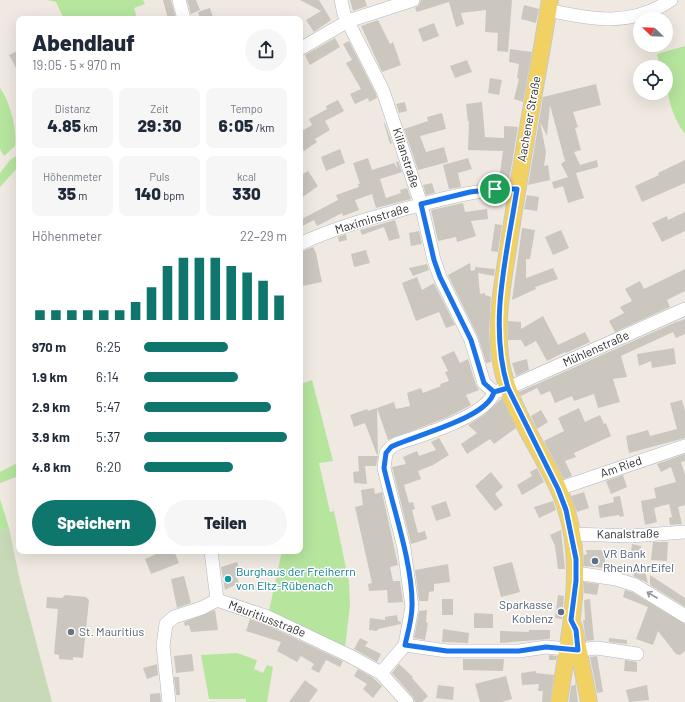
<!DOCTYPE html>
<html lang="de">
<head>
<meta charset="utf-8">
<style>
	:root { --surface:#fff; --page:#f6f6f7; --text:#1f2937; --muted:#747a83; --accent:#0f766e }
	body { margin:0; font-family:Barlow,sans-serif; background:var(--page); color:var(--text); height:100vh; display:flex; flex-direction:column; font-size:15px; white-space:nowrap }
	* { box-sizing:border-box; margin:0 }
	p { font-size:13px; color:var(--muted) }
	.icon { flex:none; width:22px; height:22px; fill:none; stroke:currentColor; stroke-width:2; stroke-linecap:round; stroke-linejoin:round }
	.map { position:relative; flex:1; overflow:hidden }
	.sheet { position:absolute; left:16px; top:16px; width:287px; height:538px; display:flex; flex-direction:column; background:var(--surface); border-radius:8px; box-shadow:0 4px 16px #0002 }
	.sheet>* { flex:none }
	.needle { width:26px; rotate:293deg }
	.fabs { position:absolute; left:633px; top:12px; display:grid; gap:8px }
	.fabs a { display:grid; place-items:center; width:40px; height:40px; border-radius:50%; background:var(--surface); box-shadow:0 4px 16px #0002; font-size:20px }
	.pin { position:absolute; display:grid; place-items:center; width:34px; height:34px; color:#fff; margin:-17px; border:2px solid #fff; border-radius:50%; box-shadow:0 1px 4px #0007 }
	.round { display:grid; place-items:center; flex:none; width:42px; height:42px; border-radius:21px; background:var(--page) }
	.overview { display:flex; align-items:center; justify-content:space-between; height:68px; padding:0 16px }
	h1 { font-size:22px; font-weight:800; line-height:30px }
	.figures { display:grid; grid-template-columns:repeat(3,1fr); gap:6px; height:68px; padding:4px 16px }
	.figures div { display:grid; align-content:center; border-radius:8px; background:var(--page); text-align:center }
	.figures b { font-size:17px; font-weight:800 }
	.figures small { font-size:11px; font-weight:400 }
	.figures p { font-size:11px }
	.chart { height:112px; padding:8px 16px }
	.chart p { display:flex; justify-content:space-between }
	.chart svg { width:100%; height:72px; margin-top:4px; stroke:var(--accent); stroke-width:6 }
	.cta { display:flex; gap:8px; margin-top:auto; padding:8px 16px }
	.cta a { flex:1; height:46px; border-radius:24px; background:var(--accent); color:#fff; font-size:16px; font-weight:800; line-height:46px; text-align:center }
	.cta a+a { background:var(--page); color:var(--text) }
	ul { padding:0 16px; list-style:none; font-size:13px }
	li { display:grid; grid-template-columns:64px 48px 1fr; align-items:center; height:30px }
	li i { height:10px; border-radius:5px; background:var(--accent) }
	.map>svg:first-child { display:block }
</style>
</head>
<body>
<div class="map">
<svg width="685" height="702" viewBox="0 0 685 702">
	<rect width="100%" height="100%" fill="#efe9e1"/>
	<!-- green -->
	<path fill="#b6e59e" d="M48,0H143L145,4L134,8L137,19H64L56,2Z
		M685,46V134C670,114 666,92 666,67H660L657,54Z
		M0,88C10,102 17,128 15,146L4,156L0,149Z
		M19,154V166L0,187V173L10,160Z
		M312,380L333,461L319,463L330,512L334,511L349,582L350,605L345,648L269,611L282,551H300V384Z
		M19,462V476L0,483V472Z
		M0,499L9,528L0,530Z
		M237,653L257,660L254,669L263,673L267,665L273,667L267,702H246V699H209L201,655Z"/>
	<!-- cemetery -->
	<path fill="#c8d9b8" d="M9,528L20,581L52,702H0V530Z"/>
	<!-- building -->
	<path fill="#cbc7bf" d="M163,0H171L176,19H168Z
		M187,0H196L200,10L191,14Z
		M300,0H319L331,20L314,32L306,20L321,11Z
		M350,0H365L367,6L353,11Z
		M421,0H512L508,52L497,51L498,33L485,32L486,10L461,13L464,24L456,27L449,2L417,12L415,8L419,5Z
		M524,5L539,9L536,23L521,19Z
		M210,8L213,17L200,19L198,12Z
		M378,20L390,44L393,42L401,65L382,72L361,26Z
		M434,23L439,36L423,42L418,29Z
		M335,38L340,47L310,65L305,55Z
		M349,41L376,94L377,98L369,102L368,98L355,104L350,94L361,89L346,63L352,60L343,44Z
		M510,49L532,52L523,102L514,99L519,79L517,78L519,64L509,62Z
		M19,50V73L9,55Z
		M467,60L472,72L455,78L450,66Z
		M490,78L502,80L499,95L488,93Z
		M596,84L601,105L573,112L578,127L575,128L581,150L574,152L580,165L597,160L598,167L576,173L584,198L568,203L563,186L554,189L552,182L568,177L561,164L565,161L550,105L547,136L540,122L546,152L544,166L548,165L550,180L528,185L543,97Z
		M338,100L344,111L325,121L330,130L315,139L317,142L304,151L300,144V132L312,125L309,119L327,109L326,106Z
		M405,102L407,111L399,113L396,104Z
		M482,102L485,137L504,138V126L518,127L509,181L499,180L503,151L468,150L469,121L468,122L466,104Z
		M442,113L446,129L420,136L426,152L444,147L448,162L418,170L404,129L428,121L427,117Z
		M384,123H385L392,143L390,144Z
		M340,149L345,163L326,171L321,157Z
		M368,158L372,170L394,163L398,169L396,162L398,161L402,172L380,179L386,198L401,193L400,190L407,188L411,199L376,208L372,194L355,200L359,210L343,216L342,213L317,226L314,220L302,226L300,220L338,200L336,195L359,187L358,184H360L353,163Z
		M468,158L472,169L458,173L461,187L449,189L443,165Z
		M685,160V183L642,202L635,186L659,175L658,173Z
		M308,171L318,186L300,199V176Z
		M432,183L435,193L426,195L423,185Z
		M527,195L539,197L537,211L524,209Z
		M463,203L465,212L487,209L488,219L471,221L476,236L457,242L456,237L438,241L431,210Z
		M685,212V231L662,242L652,223L667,216L668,220Z
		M395,220L400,238L389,241L384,227L362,235L360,230Z
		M495,224L502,225L498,252L491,251Z
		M522,228L535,230L530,259H526V278L553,268L558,279L535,287L536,289L512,300Z
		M561,230L569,248L553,255L545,237Z
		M419,231L422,244L411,246L409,233Z
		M346,234L347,240L339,242L338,237Z
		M313,247L316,253L322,282L302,286L300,252Z
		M366,250L370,263L354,267L351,254Z
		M470,263L471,271L475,270V267L495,269L494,276L478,273L480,294L485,293V295L491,297L489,331L491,362L486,363L478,337L448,275Z
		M427,264L429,270L413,276L409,268Z
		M685,269V291L667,300L670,307L615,332L609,321L624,313L620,307L632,301L625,289L640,281L644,289Z
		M417,277L422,290L434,283L455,325L446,328L439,312L416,321L402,283Z
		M543,316L558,345L585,332L590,342L566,353L565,352L547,361L536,341L525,347L521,340H508V321L521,322V329Z
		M685,319V334L676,338L673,332L621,356L627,377L613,379L620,402L598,408L594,394L574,401L572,396L555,403L550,391L541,395L537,388L521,396L519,392L676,322Z
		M674,348L676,364L652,368L651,361L639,366L637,354Z
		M454,351L460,363L468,359L476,385L479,390L466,395L471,405L448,417L388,440L377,408L394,402L396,409L410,406L407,393L421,388L423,393L441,386L440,384L449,381L445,372L448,371L441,357Z
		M527,359L529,370L516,376L512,363Z
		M502,398L516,428L494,444L490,439L467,454L461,444L477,433L468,425L484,415Z
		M682,400L685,411V438L629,453L626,436L648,430L650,436L677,429L670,403Z
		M377,408L378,454L377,455L365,423L354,427L350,415L367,409L368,411Z
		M579,408L585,422L600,415L604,424L606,423L611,436L574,453L576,457L565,461L572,476L564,479L544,441L564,431L558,418Z
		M541,410L548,422L537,429L531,416Z
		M439,438L449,455L433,465L418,471L421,479L404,485L409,503L413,502L415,509L412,510L418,533L425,531L427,539L411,544L392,467L406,464L403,457L417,451L419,456L436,450L431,442Z
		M685,454V461L681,462L685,475V505L678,507L682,524L670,525L669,518L672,517L669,504L654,508L657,522L645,525L641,501L656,498L654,488L676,482L671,467L661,472L657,464Z
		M358,456H378L376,466H365L367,484L354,483L353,472L359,471Z
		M537,468L544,482L522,495L517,485L532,476L530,472Z
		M491,472L503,487L495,494L503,505L495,511L475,486Z
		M623,475L627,487L611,494L606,481Z
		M374,488L375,494L382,492L398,565L390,567L393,581H400L403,602L388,603L387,590L369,591L368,584L372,583L355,507L363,505L361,490Z
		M584,492L589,508L577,512L571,496Z
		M620,496L624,516L620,517L619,515L600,518L598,506L614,502L613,497Z
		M446,501L451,516L436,521L431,506Z
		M553,501L556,510L539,518L534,507Z
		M561,530L565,569H558L555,546L550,535Z
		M653,542H668L667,561L651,560Z
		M632,544L641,546L643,559L630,558Z
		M586,550H605V568L584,566V555L587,554Z
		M163,551H174L179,563L151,574L145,559Z
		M237,562L241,573L236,575L239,583L225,590L221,567Z
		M512,562L520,592L501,597L493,567Z
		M448,564L450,582L434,584V591L429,592L428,601H419L415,570Z
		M637,567L645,571L648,583L633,576Z
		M650,575L685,598V607L650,585Z
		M184,576L191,603L177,608L171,579Z
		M584,582L599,584L597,595L584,593Z
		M625,590L632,592L685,624V651L680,655L676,654L658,631L653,645L636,639L648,607L623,597Z
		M65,595L86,597L89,600L83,658L73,657V660L59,659V655L54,654L58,609L46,608L47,597L62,598Z
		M558,595L564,596L562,619L555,618Z
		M442,599H453V615H442Z
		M590,599L594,640L586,641L583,620H585L584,600Z
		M215,610L218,630L191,632L189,625L185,626L184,622Z
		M427,610L426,622L428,623L425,640L414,638L419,611Z
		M474,613L493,614V628H474Z
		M397,615L398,621L401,622V624L378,629L377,631L369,630L370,618L385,620V617Z
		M250,619L265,624L343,661L340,667L326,660L319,673L311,669L314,664L301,656L297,662L277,651L281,642L246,631Z
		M443,629L469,633L468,643L442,642Z
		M529,630H550V639L500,643V631L529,632Z
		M360,638L368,642L365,646L381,654L377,662L354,649Z
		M609,638L627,640V644L609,642Z
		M192,654L194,671L176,673L174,656Z
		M549,655L557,656L556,660H549Z
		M597,656L603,692L597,693L590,657Z
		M463,659H504L503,671L463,670Z
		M625,660L637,662V672L624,671Z
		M157,664L158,675L147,679L143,668Z
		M399,664L413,677L412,678L428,696L422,702H415L413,697L392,673Z
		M358,669L372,677L382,686L373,698L363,689L367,684L354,676Z
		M536,671V673L554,675L550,702H542L543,691H538L539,684L522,685L521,673Z
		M506,676L512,699L502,702H480L475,684Z
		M174,677H179L180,695H176Z
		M575,679L578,702H569L571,686L575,685Z
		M305,680L318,690L309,702H289Z
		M438,685L454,687L453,700L436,698Z
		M647,685L649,700L629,702L626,690Z
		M160,693L161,702H150V694Z"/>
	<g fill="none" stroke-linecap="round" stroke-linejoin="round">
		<defs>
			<path id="minor" d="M179,0L184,19
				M341,0L344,14L383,91L421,204L434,260L440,277L471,340L484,383L494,392L508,388L685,309
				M548,10C592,20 632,27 671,0
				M300,49L348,21L413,0
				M300,244C336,227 374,217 412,207C448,197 480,189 517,189
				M558,489L685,446
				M572,534L631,536L685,532
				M211,551L217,600
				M576,573L616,579L635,585L685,616
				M405,645L447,651H519L546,647L578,650L597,648L637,654
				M381,673L405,645L412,607L404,548L384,468L386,453L391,447L398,443C420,436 487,416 494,392
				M169,702L163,646L166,624L174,617L202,608L217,600L268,617L348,655L381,673L407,702"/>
			<path id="major" d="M550,0C537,79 522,157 510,236C504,277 494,321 501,363C509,407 539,447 558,488C590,556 569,631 559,702
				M574,627L589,702"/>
		</defs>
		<!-- minor casing -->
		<use href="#minor" stroke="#b4b7c1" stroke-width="14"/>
		<!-- major casing -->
		<use href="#major" stroke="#c9c9c9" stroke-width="18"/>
		<!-- minor -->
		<use href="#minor" stroke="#fff" stroke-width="13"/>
		<!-- major -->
		<use href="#major" stroke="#f2d163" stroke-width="16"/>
	</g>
	<!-- one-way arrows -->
	<defs><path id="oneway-shaft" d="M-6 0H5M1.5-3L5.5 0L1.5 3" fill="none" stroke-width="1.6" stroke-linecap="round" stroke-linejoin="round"/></defs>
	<use stroke="#969696" href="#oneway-shaft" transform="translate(652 595) rotate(-150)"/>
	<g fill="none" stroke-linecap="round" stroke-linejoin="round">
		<defs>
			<path id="route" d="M495,189H517C507,254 488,324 508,388L494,392C487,419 414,435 391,447L386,453L384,468C393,508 413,565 412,606C412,619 408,632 405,645L447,651H519L546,647L578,650L576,630L571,620L576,581V559L566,510L558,489L508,388L494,392L484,383L471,340L440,277L434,260L421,204L470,192L495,189"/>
		</defs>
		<!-- route casing -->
		<use href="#route" stroke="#fff" stroke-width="8"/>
		<!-- route -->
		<use href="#route" stroke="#1a73e8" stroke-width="5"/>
	</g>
	<!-- markers -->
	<g fill="#5c6f8a" stroke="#fff" stroke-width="1.5">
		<circle cx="595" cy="561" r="4"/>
		<circle cx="561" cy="612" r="4"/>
	</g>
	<circle fill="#0f9aa8" stroke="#fff" stroke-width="1.5" cx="228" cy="579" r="4"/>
	<circle fill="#6b7280" stroke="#fff" stroke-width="1.5" cx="71" cy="632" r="4"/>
	<g text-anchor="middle" stroke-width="3" stroke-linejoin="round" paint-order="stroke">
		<!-- street labels -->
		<g font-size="12" fill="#2e2e2e" stroke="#fff">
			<text transform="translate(529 119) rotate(-80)" y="4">Aachener Straße</text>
			<text transform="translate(406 158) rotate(72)" y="4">Kilianstraße</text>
			<text transform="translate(372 219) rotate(-17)" y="4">Maximinstraße</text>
			<text transform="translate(596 349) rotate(-24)" y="4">Mühlenstraße</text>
			<text transform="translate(621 467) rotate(-19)" y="4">Am Ried</text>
			<text transform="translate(628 534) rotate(-1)" y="4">Kanalstraße</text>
			<text transform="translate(267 619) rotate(21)" y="4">Mauritiusstraße</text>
		</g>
		<!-- service labels -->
		<g font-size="12" fill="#4e5e75" stroke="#fff" text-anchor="start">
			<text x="603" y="558">VR Bank<tspan x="603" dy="14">RheinAhrEifel</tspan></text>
			<text x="553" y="609" text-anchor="end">Sparkasse<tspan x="553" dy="14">Koblenz</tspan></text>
		</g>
		<!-- culture labels -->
		<g font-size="12" fill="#0d838f" stroke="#fff" text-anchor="start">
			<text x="236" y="576">Burghaus der Freiherrn<tspan x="236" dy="14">von Eltz-Rübenach</tspan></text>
		</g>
		<!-- worship labels -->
		<g font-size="12" fill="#5b616d" stroke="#fff" text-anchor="start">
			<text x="79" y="636">St. Mauritius</text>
		</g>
	</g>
</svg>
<div class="fabs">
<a><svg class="needle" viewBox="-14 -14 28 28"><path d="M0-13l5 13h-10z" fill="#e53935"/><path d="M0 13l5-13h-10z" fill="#747a83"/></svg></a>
<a><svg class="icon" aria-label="locate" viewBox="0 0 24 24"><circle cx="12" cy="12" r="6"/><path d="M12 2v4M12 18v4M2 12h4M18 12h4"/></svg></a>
</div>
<div class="pin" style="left:495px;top:189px;background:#1e9e55"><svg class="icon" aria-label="arrive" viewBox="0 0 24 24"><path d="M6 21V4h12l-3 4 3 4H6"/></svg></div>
<section class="sheet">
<div class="overview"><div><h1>Abendlauf</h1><p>19:05 · 5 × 970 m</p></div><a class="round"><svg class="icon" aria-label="share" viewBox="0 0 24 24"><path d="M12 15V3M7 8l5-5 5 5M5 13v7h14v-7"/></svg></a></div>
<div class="figures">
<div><p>Distanz</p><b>4.85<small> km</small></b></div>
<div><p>Zeit</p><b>29:30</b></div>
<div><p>Tempo</p><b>6:05<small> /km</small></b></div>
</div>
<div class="figures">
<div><p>Höhenmeter</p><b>35<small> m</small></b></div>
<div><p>Puls</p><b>140<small> bpm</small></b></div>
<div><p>kcal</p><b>330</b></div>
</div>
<div class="chart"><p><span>Höhenmeter</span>22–29 m</p>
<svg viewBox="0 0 160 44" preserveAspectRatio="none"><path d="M5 44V38M15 44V38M25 44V38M35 44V38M45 44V38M55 44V38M65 44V33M75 44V24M85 44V11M95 44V6M105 44V6M115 44V6M125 44V11M135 44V15M145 44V20M155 44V29"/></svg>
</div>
<ul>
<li><b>970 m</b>6:25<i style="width:59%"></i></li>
<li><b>1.9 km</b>6:14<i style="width:66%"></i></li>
<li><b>2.9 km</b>5:47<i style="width:89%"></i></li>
<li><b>3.9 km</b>5:37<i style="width:100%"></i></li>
<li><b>4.8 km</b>6:20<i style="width:62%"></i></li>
</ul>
<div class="cta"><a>Speichern</a><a>Teilen</a></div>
</section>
</div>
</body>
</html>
